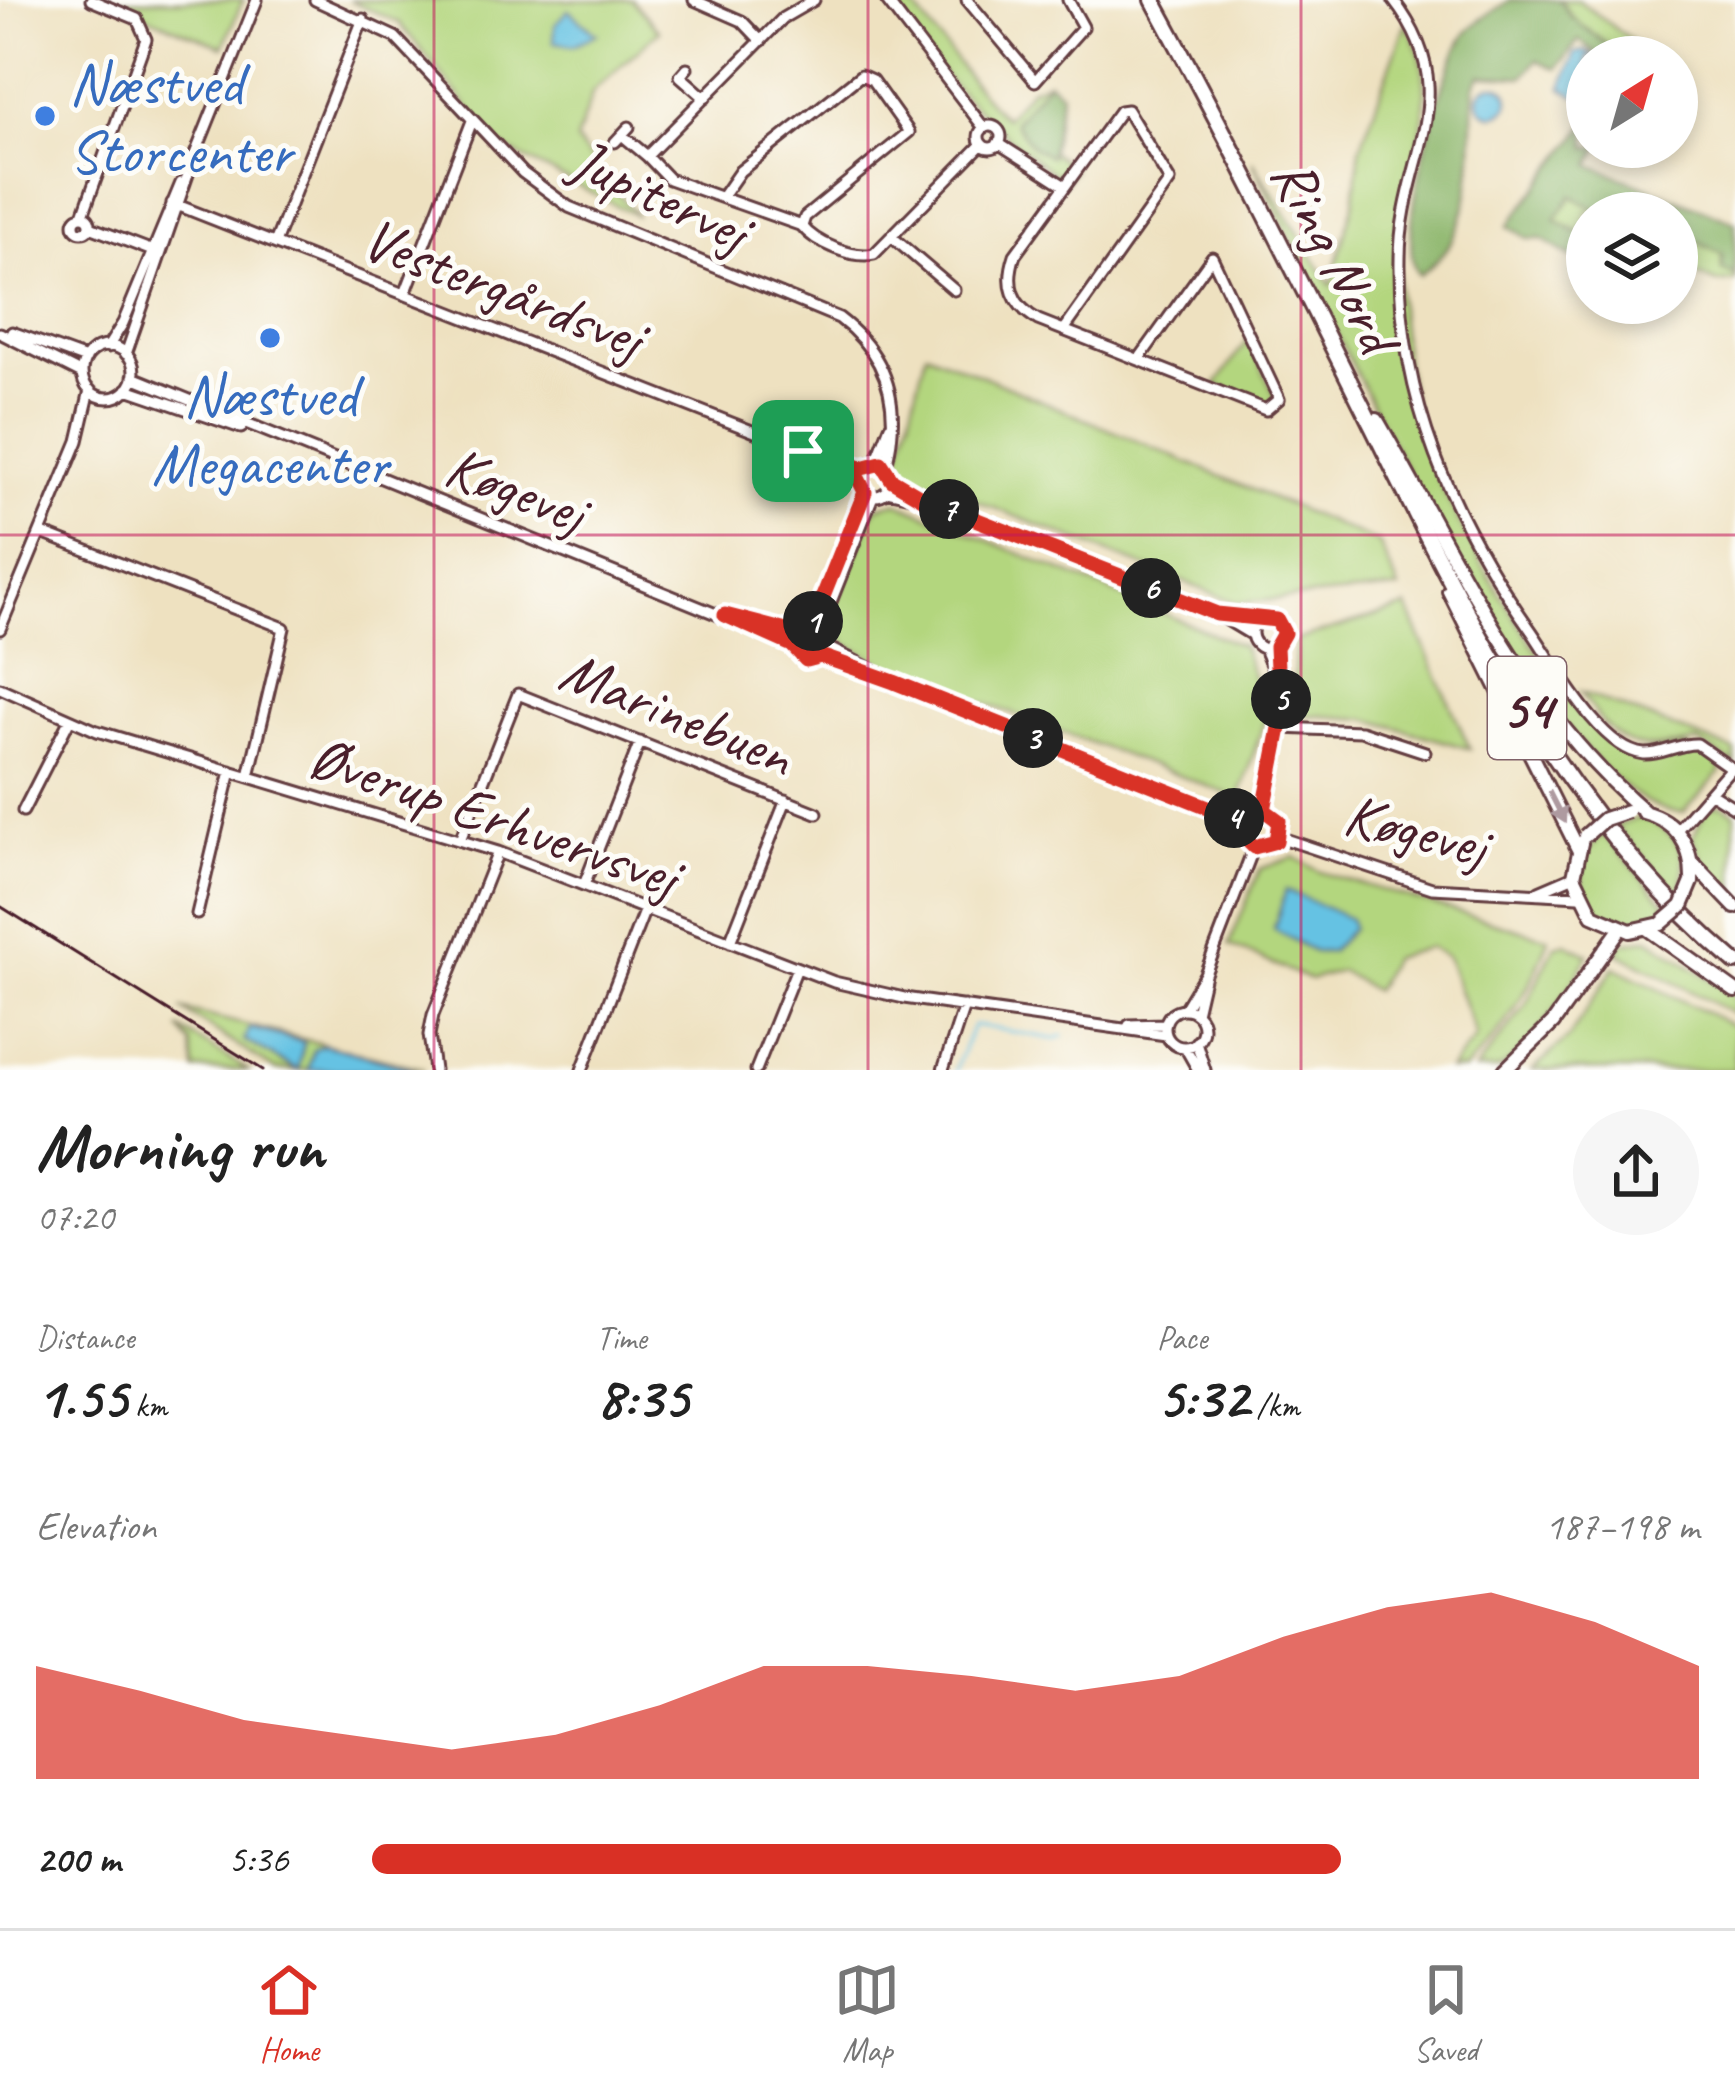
<!DOCTYPE html>
<html lang="en">
<head>
<meta charset="utf-8">
<style>
	:root { --surface:#fff; --page:#f6f6f6; --text:#222; --muted:#767676; --line:#e0e0e0; --accent:#d93025 }
	body { margin:0; font-family:Caveat,sans-serif; background:var(--page); color:var(--text); height:100vh; display:flex; flex-direction:column; font-size:45px; white-space:nowrap }
	* { box-sizing:border-box; margin:0 }
	p { font-size:39px; color:var(--muted) }
	.icon { flex:none; width:66px; height:66px; fill:none; stroke:currentColor; stroke-width:2; stroke-linecap:round; stroke-linejoin:round }
	.map { position:relative; height:1070px; overflow:hidden }
	.details { display:flex; flex-direction:column; background:var(--surface); flex:1 }
	.details>* { flex:none }
	.needle { width:78px; rotate:37deg }
	.fabs { position:absolute; left:1566px; top:36px; display:grid; gap:24px }
	.fabs a { display:grid; place-items:center; width:132px; height:132px; border-radius:50%; background:var(--surface); box-shadow:0 6px 18px #0003; font-size:60px }
	.pin { position:absolute; display:grid; place-items:center; width:102px; height:102px; color:#fff; margin:-51px; border-radius:24px; box-shadow:0 6px 18px #0006 }
	.km { position:absolute; width:60px; height:60px; margin:-30px; border-radius:50%; background:#222; color:#fff; font-size:33px; line-height:60px; text-align:center }
	.round { display:grid; place-items:center; flex:none; width:126px; height:126px; border-radius:63px; background:var(--page) }
	.summary { display:flex; align-items:center; justify-content:space-between; height:204px; padding:0 36px }
	h1 { font-size:66px; font-weight:700; line-height:90px }
	.figures { display:grid; grid-template-columns:repeat(3,1fr); gap:18px; height:204px; padding:12px 36px }
	.figures div { display:grid; align-content:center }
	.figures b { font-size:60px; font-weight:700 }
	.figures small { font-size:33px; font-weight:400 }
	.figures p { font-size:33px }
	.chart { height:336px; padding:24px 36px }
	.chart p { display:flex; justify-content:space-between }
	.chart svg { width:100%; height:216px; margin-top:12px; fill:var(--accent); opacity:.7 }
	ul { padding:0 36px; list-style:none; font-size:39px }
	li { display:grid; grid-template-columns:192px 144px 1fr; align-items:center; height:90px }
	li i { height:30px; border-radius:15px; background:var(--accent) }
	.tabs { display:flex; justify-content:space-around; align-items:center; height:168px; border-top:3px solid var(--line); background:var(--surface); font-size:33px; color:var(--muted) }
	.tabs a { display:grid; justify-items:center; gap:6px }
	.tabs .current { color:var(--accent) }
	.map>svg:first-child { display:block }
</style>
</head>
<body>
<div class="map">
<svg width="1735" height="1070" viewBox="0 0 1735 1070">
	<rect width="100%" height="100%" fill="#fdfcf7"/>
	<filter id="ink" filterUnits="userSpaceOnUse"><feTurbulence type="fractalNoise" baseFrequency=".00833" numOctaves="2"/><feDisplacementMap in="SourceGraphic" scale="24" xChannelSelector="R" yChannelSelector="G"/><feConvolveMatrix kernelMatrix="1 2 1 2 8 2 1 2 1" color-interpolation-filters="sRGB"/></filter>
	<filter id="wash" filterUnits="userSpaceOnUse"><feTurbulence type="fractalNoise" baseFrequency=".004" numOctaves="4" result="noise"/><feDisplacementMap in="SourceGraphic" scale="48" xChannelSelector="R" yChannelSelector="G"/><feGaussianBlur stdDeviation="2.7" result="paint"/><feColorMatrix in="noise" values="0 0 0 0 0 0 0 0 0 0 0 0 0 0 0 0 0 1.4 0 .05"/><feComposite in="paint" operator="in"/></filter>
	<g filter="url(#wash)">
		<rect width="100%" height="100%" fill="#eee1c0"/>
		<!-- green -->
		<path fill="#b3d67e" stroke="#7e7a54" stroke-width="3" fill-rule="evenodd" d="M106,0H243L223,47Z
			M349,0H632L659,31L593,91L576,141L637,216L500,146L399,23Z
			M892,0H908C942,38 967,82 1005,118L1030,89L1048,81L1014,122L1074,169L1065,182C1013,146 917,62 892,0Z
			M1560,0H1578L1654,57C1615,57 1581,34 1560,0Z
			M1406,23C1454,103 1395,181 1397,264C1398,313 1405,370 1416,419C1431,492 1566,721 1630,754L1687,747L1719,762L1720,773L1684,812C1553,820 1310,275 1252,160L1331,285L1354,202L1360,148Z
			M1572,196L1602,213H1587L1580,234L1555,220Z
			M1677,232L1722,254V270L1735,275V281L1717,283L1677,266Z
			M1248,339L1276,398L1266,406L1216,385Z
			M926,352L1379,543L1399,589L1237,603L897,470Z
			M896,502L1242,646L1267,713L1239,798L900,672L845,643L832,611L876,507Z
			M1407,607L1470,749L1367,719L1292,714L1296,640Z
			M1581,692L1735,751V765L1698,742C1632,753 1617,750 1581,692Z
			M1721,805L1735,813V898L1705,866L1693,837L1707,807Z
			M1639,818C1679,830 1693,856 1678,895L1615,825Z
			M1603,834L1668,906C1612,950 1548,884 1603,834Z
			M1294,857L1320,872L1549,938C1532,988 1502,1034 1464,1070H1449L1476,1037L1447,957L1429,947L1392,958L1374,991L1341,971L1310,980L1229,945L1260,869ZM1286,891L1352,929L1330,952H1314L1274,929Z
			M1649,938L1735,996V1015L1617,952L1622,943Z
			M1566,943L1588,954C1578,980 1522,1062 1495,1070C1489,1070 1482,1070 1475,1070L1524,1008L1555,946Z
			M1614,967L1735,1027V1070H1533L1570,1036Z
			M181,1009L421,1068L423,1070L314,1050L308,1070H298L304,1042L244,1040L296,1070H275Z
			M179,1028L248,1070H195L191,1044Z"/>
		<!-- forest -->
		<path fill="#8eb76d" stroke="#6c6b4c" stroke-width="3" d="M1510,0H1560L1570,16L1623,57H1600L1579,40L1557,69L1537,60L1523,77L1481,75L1475,85C1469,150 1483,232 1419,275C1392,249 1442,65 1466,34C1476,21 1495,10 1510,0Z
			M1048,81L1061,93L1050,156L1033,148L1014,122Z
			M1587,123V147H1599L1591,165L1735,222V275L1722,270V254L1677,232V213H1602L1572,196L1555,220L1580,234L1587,224V267L1542,239H1529L1508,226Z"/>
		<!-- water -->
		<path fill="#65c2e3" stroke="#587087" stroke-width="3" d="M568,10L597,34L574,45L554,42L555,25Z
			M1585,51L1593,57H1587L1586,102L1562,88L1575,53Z
			M1479 100a15 15 0 1 1 30 0a15 15 0 1 1-30 0Z
			M1286,890L1350,919L1352,928L1330,952H1314L1274,929Z
			M250,1028L304,1042L298,1070L244,1040Z
			M324,1045L408,1067L415,1070H308L314,1049Z"/>
		<g fill="none" stroke-linecap="round" stroke-linejoin="round">
			<!-- stream -->
			<path stroke="#65c2e3" stroke-width="3" d="M955,1070L973,1025L1054,1039L1063,1036"/>
		</g>
	</g>
	<g filter="url(#ink)">
		<g fill="none" stroke-linecap="round" stroke-linejoin="round">
			<defs>
				<path id="minor" d="M315,0L395,37L523,173L569,207L839,318C889,356 902,406 886,466
					M694,0L742,21L761,41
					M886,0L984,128
					M967,0L1035,81L1083,27L1068,0
					M1393,0C1468,96 1400,157 1400,259C1398,399 1452,518 1530,629C1554,663 1600,750 1644,754C1662,755 1679,743 1697,744L1731,768L1677,830
					M687,68L680,76L705,98
					M979 137a11 11 0 1 1 22 0a11 11 0 1 1-22 0Z
					M622,135L647,156
					M615,142L629,127
					M998,143L1065,186
					M724,194L740,171L861,75L872,80L909,132L805,217L802,226C815,243 853,259 874,254L982,144
					M172,203L803,451L858,478
					M83,215L146,39L137,19L91,0
					M74 224a8 8 0 1 1 16 0a8 8 0 1 1-16 0Z
					M802,226L669,179L647,156L783,18L814,0
					M90,227L158,253
					M892,237L954,290
					M275,243L363,19
					M405,294L472,121
					M1064,330L1170,181L1127,110L1120,111L1015,255C1005,285 1012,305 1038,320L1266,410L1279,399L1212,257L1139,359
					M12,332L86,359
					M0,333L82,374
					M82 372a26 26 0 1 1 52 0a26 26 0 1 1-52 0Z
					M108,347L123,323L181,183
					M126,354L194,157L257,0
					M133,377L792,645
					M127,389L241,428
					M826,457L862,468
					M876,462L890,426
					M858 479a17 17 0 1 1 34 0a17 17 0 1 1-34 0Z
					M892,480L920,495
					M887,491L924,499L1217,614L1252,635
					M42,533L284,628L249,776
					M1252 633a16 16 0 1 1 32 0a16 16 0 1 1-32 0Z
					M747,620L794,633
					M792 642a18 18 0 1 1 36 0a18 18 0 1 1-36 0Z
					M812,624L865,492
					M821,627L873,496
					M0,629L78,441L90,390
					M827,647L873,670
					M1264,649L1280,685
					M821,656L1243,823
					M0,688L97,731L498,852L834,982L904,998L1166,1035
					M1280,728L1361,731L1425,752
					M1711,793L1735,808
					M1242 829a19 19 0 1 1 38 0a19 19 0 1 1-38 0Z
					M1264,810L1280,728L1276,647
					M23,811L69,721
					M1279,837L1432,888L1579,896
					M460,840L518,694L817,813
					M584,885L640,742
					M1539,891L1574,876
					M197,914L231,771
					M730,942L786,800
					M1165 1028a19 19 0 1 1 38 0a19 19 0 1 1-38 0Z
					M1184,1009L1205,974L1254,847
					M1196,1013L1205,974
					M1129,1025L1165,1024
					M1196,1042L1205,1070
					M1185,1047L1198,1070
					M434,1070L429,1035L433,1015L498,852
					M582,1070L645,909
					M756,1070L797,968
					M943,1070L964,1006"/>
				<path id="major" d="M1377,420C1460,563 1517,702 1646,813
					M1449,591L1578,849
					M1643,812C1678,821 1693,847 1692,882
					M1581,843L1574,876L1593,915L1630,931L1661,924
					M1693,863L1735,907
					M1648,929L1735,991
					M1505,1070L1553,1023L1620,929"/>
				<path id="highway" d="M1153,0C1226,134 1294,270 1362,406C1462,608 1560,814 1735,962"/>
			</defs>
			<!-- minor casing -->
			<use href="#minor" stroke="#633c41" stroke-width="15"/>
			<!-- major casing -->
			<use href="#major" stroke="#633c41" stroke-width="18"/>
			<!-- highway casing -->
			<use href="#highway" stroke="#633c41" stroke-width="20"/>
			<!-- minor -->
			<use href="#minor" stroke="#fff" stroke-width="9"/>
			<!-- major -->
			<use href="#major" stroke="#fff" stroke-width="12"/>
			<!-- highway -->
			<use href="#highway" stroke="#fff" stroke-width="14"/>
			<!-- rail -->
			<path stroke="#4a1f2b" stroke-width="3" d="M0,906L263,1070"/>
			<defs>
				<path id="major-bridge" d="M1585,836L1604,819L1628,811
					M1661,924L1682,906L1692,882"/>
			</defs>
			<!-- major-bridge casing -->
			<use href="#major-bridge" stroke="#633c41" stroke-width="18" stroke-linecap="butt"/>
			<!-- major-bridge -->
			<use href="#major-bridge" stroke="#fff" stroke-width="12"/>
		</g>
		<!-- one-way arrows -->
		<defs><path id="oneway-solid" d="M-6-.8H1V-3.2L6.5 0L1 3.2V.8H-6Z" transform="scale(3)"/></defs>
		<use fill="#ae9aa0" href="#oneway-solid" transform="translate(1557 807) rotate(63)"/>
	</g>
	<g fill="none" stroke-linecap="round" stroke-linejoin="round" filter="url(#ink)">
		<defs>
			<path id="route" d="M803,451L862,468L881,463L892,480L924,499L1217,614L1277,620L1284,633L1276,647L1280,728L1264,810L1279,821L1276,841L1254,847L1244,837L1243,823L1228,815L894,682L821,656L806,660L792,645L725,615L794,633L812,624L865,492L858,478Z"/>
		</defs>
		<!-- route casing -->
		<use href="#route" stroke="#fff" stroke-width="24"/>
		<!-- route -->
		<use href="#route" stroke="#d93025" stroke-width="15"/>
	</g>
	<!-- grid -->
	<path fill="none" stroke="#c2185b" stroke-width="3" stroke-opacity="0.55" d="M434,0V1070M868,0V1070M1301,0V1070M0,535H1735"/>
	<!-- markers -->
	<g fill="#3f7fe0" stroke="#fdfcf7" stroke-width="4.5">
		<circle cx="45" cy="116" r="12"/>
		<circle cx="270" cy="338" r="12"/>
	</g>
	<g text-anchor="middle" stroke-width="10" stroke-linejoin="round" paint-order="stroke">
		<!-- shield labels -->
		<rect fill="#fdfcf7" stroke="#806168" stroke-width="3" x="1488" y="657" width="78" height="102" rx="9"/>
		<g font-size="57" font-weight="bold" fill="#4a1f2b">
			<text x="1527" y="728">54</text>
		</g>
		<!-- shop labels -->
		<g font-size="60" fill="#366cbe" stroke="#fdfcf7" text-anchor="start">
			<text x="69" y="103">Næstved<tspan x="69" dy="69">Storcenter</tspan></text>
			<text x="270" y="415" text-anchor="middle">Næstved<tspan x="270" dy="69">Megacenter</tspan></text>
		</g>
		<!-- street labels -->
		<g font-size="60" fill="#4a1f2b" stroke="#fdfcf7">
			<text transform="translate(660 194) rotate(25)" y="21">Jupitervej</text>
			<text transform="translate(1336 254) rotate(63)" y="21">Ring Nord</text>
			<text transform="translate(503 287) rotate(21)" y="21">Vestergårdsvej</text>
			<text transform="translate(516 488) rotate(21)" y="21">Køgevej</text>
			<text transform="translate(677 712) rotate(22)" y="21">Marinebuen</text>
			<text transform="translate(494 815) rotate(19)" y="21">Øverup Erhvervsvej</text>
			<text transform="translate(1416 829) rotate(14)" y="21">Køgevej</text>
		</g>
	</g>
</svg>
<div class="fabs">
<a><svg class="needle" viewBox="-14 -14 28 28"><path d="M0-13l5 13h-10z" fill="#e53935"/><path d="M0 13l5-13h-10z" fill="#767676"/></svg></a>
<a><svg class="icon" aria-label="layers" viewBox="0 0 24 24"><path d="M12 4l9 5-9 5-9-5zM3 14l9 5 9-5"/></svg></a>
</div>
<div class="pin" style="left:803px;top:451px;background:#1e9e55"><svg class="icon" aria-label="arrive" viewBox="0 0 24 24"><path d="M6 21V4h12l-3 4 3 4H6"/></svg></div>
<b class="km" style="left:813px;top:621px">1</b>
<b class="km" style="left:1033px;top:738px">3</b>
<b class="km" style="left:1234px;top:818px">4</b>
<b class="km" style="left:1281px;top:699px">5</b>
<b class="km" style="left:1151px;top:588px">6</b>
<b class="km" style="left:949px;top:509px">7</b>
</div>
<section class="details">
<div class="summary"><div><h1>Morning run</h1><p>07:20</p></div><a class="round"><svg class="icon" aria-label="share" viewBox="0 0 24 24"><path d="M12 15V3M7 8l5-5 5 5M5 13v7h14v-7"/></svg></a></div>
<div class="figures">
<div><p>Distance</p><b>1.55<small> km</small></b></div>
<div><p>Time</p><b>8:35</b></div>
<div><p>Pace</p><b>5:32<small> /km</small></b></div>
</div>
<div class="chart"><p><span>Elevation</span>187–198 m</p>
<svg viewBox="0 0 160 44" preserveAspectRatio="none"><path d="M0 44V21L10 26L20 32L30 35L40 38L50 35L60 29L70 21L80 21L90 23L100 26L110 23L120 15L130 9L140 6L150 12L160 21V44z"/></svg>
</div>
<ul>
<li><b>200 m</b>5:36<i style="width:73%"></i></li>
</ul>
</section>
<nav class="tabs">
<a class="current"><svg class="icon" aria-label="home" viewBox="0 0 24 24"><path d="M3 11l9-7 9 7M6 9v11h12V9"/></svg>Home</a>
<a><svg class="icon" aria-label="map" viewBox="0 0 24 24"><path d="M3 6l6-2 6 2 6-2v14l-6 2-6-2-6 2zM9 4v14M15 6v14"/></svg>Map</a>
<a><svg class="icon" aria-label="saved" viewBox="0 0 24 24"><path d="M7 4h10v16l-5-4-5 4z"/></svg>Saved</a>
</nav>
</body>
</html>
